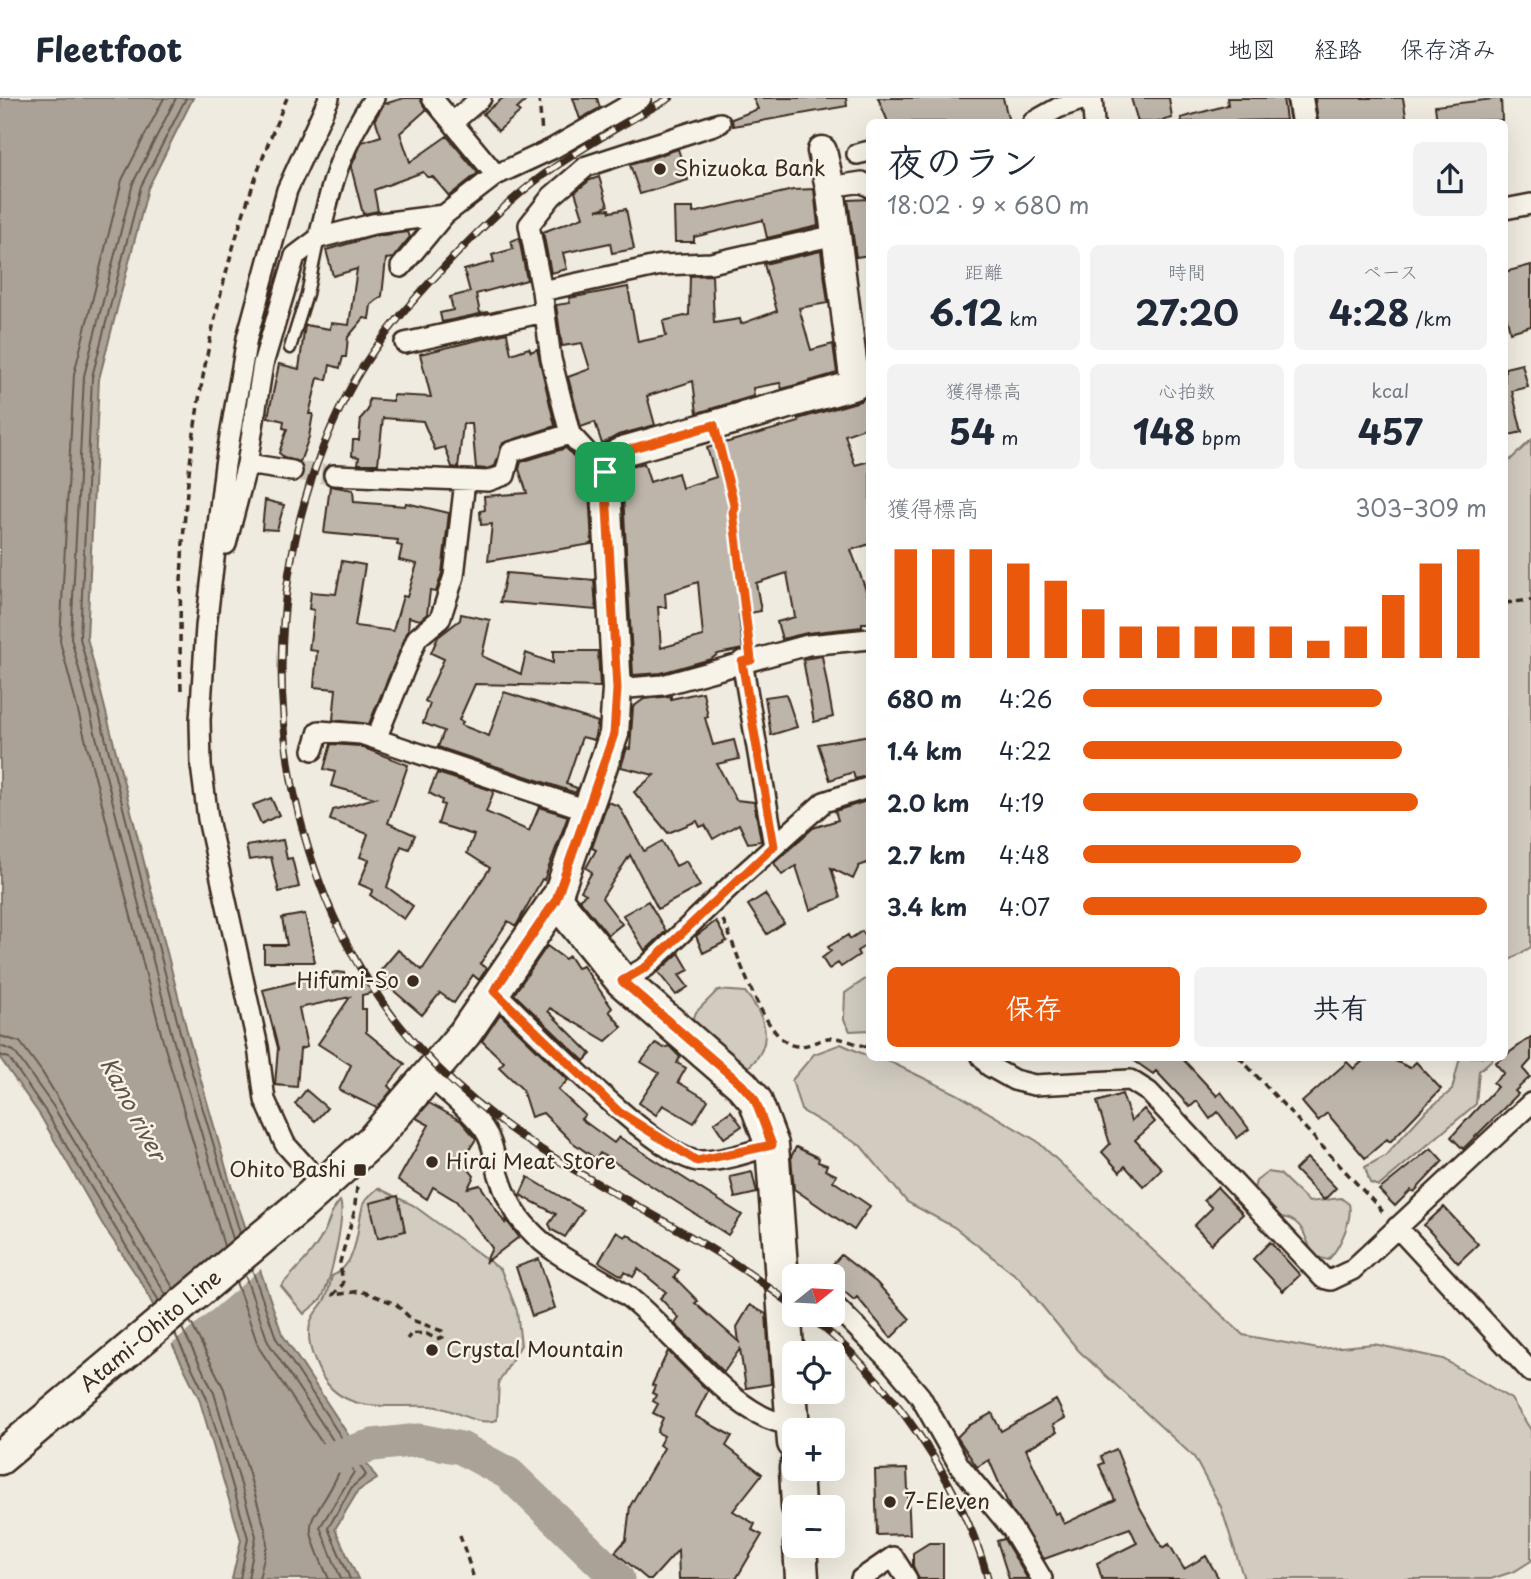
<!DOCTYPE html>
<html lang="ja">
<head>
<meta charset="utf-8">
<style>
	:root { --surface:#fff; --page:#f2f2f3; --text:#1f2937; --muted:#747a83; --line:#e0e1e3; --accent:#ea580c }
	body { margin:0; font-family:"Playpen Sans","Klee One",sans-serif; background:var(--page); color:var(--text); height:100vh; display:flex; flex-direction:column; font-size:26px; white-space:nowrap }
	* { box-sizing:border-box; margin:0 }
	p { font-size:23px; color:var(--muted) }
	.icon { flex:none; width:38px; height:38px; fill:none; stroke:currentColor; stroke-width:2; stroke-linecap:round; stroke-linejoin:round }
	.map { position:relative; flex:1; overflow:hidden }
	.details { position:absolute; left:866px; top:21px; width:642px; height:942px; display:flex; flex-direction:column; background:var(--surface); border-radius:10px; box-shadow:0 7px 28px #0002 }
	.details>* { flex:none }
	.needle { width:46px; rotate:72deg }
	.fabs { position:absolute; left:782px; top:1166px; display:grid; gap:14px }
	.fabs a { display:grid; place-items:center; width:63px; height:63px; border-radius:10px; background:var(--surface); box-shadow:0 7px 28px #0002; font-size:35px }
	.pin { position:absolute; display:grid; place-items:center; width:60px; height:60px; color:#fff; margin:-30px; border-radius:14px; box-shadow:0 4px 10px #0006 }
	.round { display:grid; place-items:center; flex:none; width:74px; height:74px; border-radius:10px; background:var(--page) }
	.summary { display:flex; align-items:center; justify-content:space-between; height:119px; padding:0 21px }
	h1 { font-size:38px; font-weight:700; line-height:52px }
	.figures { display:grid; grid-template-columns:repeat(3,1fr); gap:10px; height:119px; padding:7px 21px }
	.figures div { display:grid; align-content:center; border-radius:10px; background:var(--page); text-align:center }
	.figures b { font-size:35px; font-weight:700 }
	.figures small { font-size:19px; font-weight:400 }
	.figures p { font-size:19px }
	.chart { height:196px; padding:14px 21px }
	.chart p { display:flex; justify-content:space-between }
	.chart svg { width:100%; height:126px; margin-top:7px; stroke:var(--accent); stroke-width:6 }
	.action { display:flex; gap:14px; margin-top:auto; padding:14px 21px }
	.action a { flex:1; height:80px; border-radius:10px; background:var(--accent); color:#fff; font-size:28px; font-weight:700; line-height:80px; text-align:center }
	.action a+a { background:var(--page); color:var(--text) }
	ul { padding:0 21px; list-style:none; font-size:23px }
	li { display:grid; grid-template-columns:112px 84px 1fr; align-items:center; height:52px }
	li i { height:18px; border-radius:9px; background:var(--accent) }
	header { display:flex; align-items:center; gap:42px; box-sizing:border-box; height:98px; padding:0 35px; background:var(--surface); border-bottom:2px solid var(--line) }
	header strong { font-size:33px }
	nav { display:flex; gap:38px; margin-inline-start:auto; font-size:24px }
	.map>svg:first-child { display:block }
</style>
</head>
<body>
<header>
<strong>Fleetfoot</strong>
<nav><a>地図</a><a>経路</a><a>保存済み</a></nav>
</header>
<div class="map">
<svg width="1531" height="1481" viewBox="0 0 1531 1481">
	<rect width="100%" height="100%" fill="#efebe0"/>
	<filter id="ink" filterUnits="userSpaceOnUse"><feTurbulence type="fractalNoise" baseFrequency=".0143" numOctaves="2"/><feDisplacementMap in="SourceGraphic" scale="14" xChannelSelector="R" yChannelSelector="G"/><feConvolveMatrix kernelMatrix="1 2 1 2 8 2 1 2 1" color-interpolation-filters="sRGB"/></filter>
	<g filter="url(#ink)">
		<!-- green -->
		<path fill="#d1cbc0" stroke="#867a6f" stroke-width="2" d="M1531,342V849L1505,865V367Z
			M870,878V932L850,933L844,922L845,895Z
			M718,892L745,894C769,922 775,951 742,974L691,928L696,914Z
			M841,946L870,959L886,962L957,996L1037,1043L1243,1237L1318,1251L1374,1246L1443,1261L1511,1301L1531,1332V1463L1515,1473L1491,1481H1244L1221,1409L1194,1359L1079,1253L1019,1180L954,1129L907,1104L861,1048L801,1012L792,982L814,956Z
			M1460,959H1495L1479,973L1476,1006L1379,1088L1370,1085L1365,1069L1385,1058L1424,1015L1452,992Z
			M1268,1074L1280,1076L1309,1104L1341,1100L1349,1106C1353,1122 1339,1151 1328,1162L1313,1158C1305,1138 1303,1119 1277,1119L1253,1094L1256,1083Z
			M378,1090L413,1107L501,1172L517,1213L521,1247L499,1284L497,1322C473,1329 454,1309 430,1308C386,1306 338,1319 317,1268C311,1254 307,1242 310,1226C313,1214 321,1210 326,1199C329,1193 330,1185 332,1178C359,1166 356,1131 363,1107C365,1100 373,1095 378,1090Z
			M340,1103C346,1116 330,1187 321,1201C317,1206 309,1211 304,1216L281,1188C296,1171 313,1156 323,1136C330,1124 330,1113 340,1103Z"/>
		<!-- water -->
		<path fill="#aaa296" stroke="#7e7266" stroke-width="2" d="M0,0H193L148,90L99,281L87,540L188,937L230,1084L282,1236L377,1381L358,1393L335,1431L358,1481H232L241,1442L199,1300L143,1187L103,1127L40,1017L0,960Z"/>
		<!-- pier -->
		<path fill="#efebe0" d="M250,1131L263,1169L170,1248L151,1211Z"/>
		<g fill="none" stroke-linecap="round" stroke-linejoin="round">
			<!-- shore -->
			<path stroke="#675a4e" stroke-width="2" d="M164,0L122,82L74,276L60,543L163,943L224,1148
				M176,0L133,85L84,278L71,540L173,941L233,1141
				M186,0L141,88L92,279L80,540L181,938L240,1135
				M0,938L20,944L42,974L174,1191
				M0,948L14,953L53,1008L166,1197
				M0,957L9,960L46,1014L159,1203
				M252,1171L276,1240L366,1377L352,1389L328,1430L350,1481
				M245,1177L268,1244L354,1374L320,1429L341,1481
				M236,1184L259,1250L340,1372C313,1433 296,1410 329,1481
				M190,1223L224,1291L266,1434L267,1447L259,1481
				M182,1230L214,1295L256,1438L248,1481
				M175,1236L206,1298L248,1440L240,1481"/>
			<!-- river -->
			<path stroke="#aaa296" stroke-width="33" d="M317,1364L373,1347L419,1342L461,1350L509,1376L618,1481"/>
		</g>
		<!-- building -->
		<path fill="#bdb5aa" stroke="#3b2a1e" stroke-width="2" fill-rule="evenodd" d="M404,0H420L426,12L400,35L410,64L447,38L478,75L449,98L433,79H427L423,74L374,92L378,113L363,116L351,69L362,44L381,38L375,21L384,6Z
			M503,0H529L517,11L520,14L498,33L483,16Z
			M573,0H597L600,10L580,21Z
			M753,0H846L847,8L733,28L732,21L758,11Z
			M878,0H1003L1009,24H888Z
			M1131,0H1169L1172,20L1158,24H1138Z
			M1227,0H1283L1286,22L1182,24L1181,20L1228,7Z
			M1315,0H1403L1407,24H1318Z
			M1501,0L1502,22L1437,24L1435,8Z
			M678,51L688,82L640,96L630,67Z
			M599,79L608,108L597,112L609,111L610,114L626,111L634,151L612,155L610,145L563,155L567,171L551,175L543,134L583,119L575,94L590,82Z
			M814,91L818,128L767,140L763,122L694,139V144H675L674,110H693V115L793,92Z
			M870,101V157L856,159L848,102Z
			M408,134L410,139L393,160L386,161L382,198L371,207L369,221L364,220L348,239L346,259H343L340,270L330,267L327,282L318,280L309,316H313L309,339L300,364L285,360L279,355L287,331L283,330L284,323L268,319L279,266L299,271L305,227L330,231L331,225L349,227L357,171L333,178L326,152L375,138Z
			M519,140L527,182L476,196L480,215L489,214L442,224L440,215L453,212L450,199L470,194L464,172L494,164L492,157L513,151L511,143Z
			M821,153L828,205L799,210L811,252L833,246L837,275L782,291L780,285L753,290L754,298L697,315L693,283L647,298L655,327L618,337L602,346L595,324L581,329L568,279L590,271L582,245L562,248L556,207L570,205L569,200L628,189L638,244L666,238L663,223L689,217L690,178L712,177L714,225L740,221L741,226L777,213L764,166Z
			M1531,167V228L1510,234L1505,212V174Z
			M507,235L511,256L529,250L531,254L537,251L555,328L503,345L495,368L486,371L476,370L472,326H463L458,370L452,369L445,349L435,352L423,323L383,320L378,366H358L359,359L352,358L353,342H359L361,320L368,312L369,301L393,303V297L431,299L420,256Z
			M1522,266L1528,289L1512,293L1522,334L1505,338V270Z
			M870,297V328L845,337L855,367L870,363V446L851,452L870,503V525H862V529L807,535L782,541L777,524L795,519L787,475L756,485L761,513L739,517L743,551L718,556L711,561L661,575L633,577L622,379L627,370L644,365L650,384L678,375L682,390L716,379L707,350L799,324L798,321L860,303ZM698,484L703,538L661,550L658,509H666L665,495Z
			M566,350L588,374L592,446L488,463L492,426L481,427L480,413L485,412L484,398L527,395L519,371L521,364Z
			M330,388L353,392L354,404L405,408L406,405L449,415L442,475L436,494L430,493L427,516L420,522L409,519L408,533L369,626L333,622L336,591L314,589L317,553L309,552L314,512L309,511L311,494L336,496L342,463L365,467L355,528L393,533L403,498L407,499L417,466L399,462L402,448L397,447L398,442L324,435Z
			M265,402L284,407L277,432L262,431Z
			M506,475L594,482L596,512L500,504Z
			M461,516L490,522L482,558L521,576L526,555L553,565V553H598L600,589L475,586L459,622L463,624L461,627L489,638L504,594L598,624L594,642L582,639L566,686L577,690L576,695L438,649L444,633L423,625L430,606L425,603L444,561L431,555L438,539L460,522Z
			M822,558L833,619L814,624L803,561Z
			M703,594L708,619L705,620L713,647L734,642L739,661L717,666L736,702L754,704L761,743L748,745L739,726L713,741L705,727L700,729L697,723L668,735L634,694L654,677L621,669L627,650L630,651L633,609L644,601L671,598V601Z
			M786,596L797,629L771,637L765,599Z
			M870,637V677L855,681L853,674L830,682L818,646Z
			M331,646L359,648L408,667L388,725L415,737L409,751L401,748L387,789L413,808L404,821L370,797L373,792L359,786L369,762L360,759L368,736L330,722L333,712L375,700L331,688L335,674L324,671Z
			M437,675L494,693L486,714L529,733L539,709L568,718L544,782L542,781L516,828L508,823L480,866L487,870L479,882L473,877L454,905L440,895L422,917L387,887L388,891L362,897V911H366V934L405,966L388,988L392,992L377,1010L339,992L351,967L318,946L350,899L299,910L307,949L300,951L297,989L275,987L278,950L263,892L336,874L344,875V884L359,885L363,880V885L385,886L376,878L398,852L422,872L490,770L467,755L474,737L438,726L444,707L441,706L442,702L429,695Z
			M271,700L279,717L261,726L253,707Z
			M870,702V764L859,768L853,781L831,770L840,800L810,812L796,768L782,777L774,765L813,730L838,722L835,713Z
			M608,704L619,708L644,753L662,743L676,768L686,763L700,788L658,811L630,757L602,800L622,826L608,837L579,801L586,796L581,793L592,774L586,770L596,752L592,750Z
			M283,742L287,761L292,760L299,789L279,794L271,759L249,762L246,748Z
			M765,796L784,825L767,836L748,807Z
			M648,803L666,833L645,853L623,817Z
			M305,816L315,864H264V847H287L282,820Z
			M716,823L727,843L703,855L696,838Z
			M862,833L870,845L857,853L859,857L841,869L838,865L829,871L822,860L831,853L828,849L848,837L850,841Z
			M547,848L565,861L569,858L577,870L583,868L612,910L609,913L622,929L606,943L550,910L548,913L591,956L584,963L514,896Z
			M679,855L689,872L679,877L688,889L676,897L658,874Z
			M500,916L568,982L558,992L585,1017L581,1021L614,1045L619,1039L742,1117L728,1137L600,1055L596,1061L572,1044L543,1015L531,1019L522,991L499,969L504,964L482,943Z
			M1531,939V962L1523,971L1530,979L1515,993L1518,996L1463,1051L1451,1039L1497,989L1493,985L1504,975L1495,965Z
			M656,945L664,950L669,948L680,959L677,965L686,970L678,984L708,1002L694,1025L663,1007L656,1017L639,1005L659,975L641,964Z
			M1129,959H1181L1217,998L1221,994L1249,1031L1237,1040L1218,1014L1210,1021L1197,1003L1190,1009L1156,973L1153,976Z
			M1367,959H1387L1410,970L1416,964L1441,991L1390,1044L1387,1041L1365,1060L1327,1015L1318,1023L1302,1004L1347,964L1354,971Z
			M306,992L327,1010L315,1023L295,1006Z
			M1122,996L1131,1023L1144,1011L1155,1024L1135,1042L1162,1071L1144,1089L1125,1068L1120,1074L1102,1054L1110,1046L1097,1004Z
			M429,1005L461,1023L474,1038L476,1041L462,1063L474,1078L468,1090L480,1087L505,1125L506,1122L519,1139L485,1165L492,1150L456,1103L433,1089L427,1101L398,1082L429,1027L416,1020Z
			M731,1013L742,1028L724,1040L714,1025Z
			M796,1049L819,1060L818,1064L827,1067L825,1072L836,1077L833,1083L870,1108L854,1132L794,1091L791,1059Z
			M1431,1050L1443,1063L1414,1094L1411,1092L1395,1108L1379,1092Z
			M1307,1060L1336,1090L1324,1102L1295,1072Z
			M752,1074L757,1095L735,1100L730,1079Z
			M528,1079L583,1112L565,1139L552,1132L549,1126L556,1116L520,1097Z
			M1217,1089L1243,1116L1211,1146L1194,1128L1212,1110L1204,1102Z
			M398,1098L405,1133L378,1140L370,1105Z
			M1444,1109L1478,1146L1458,1165L1424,1127Z
			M616,1134L625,1139L627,1136L679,1172L674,1179L698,1203L695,1205L739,1244L737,1229L750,1207L766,1216L771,1286L746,1290L740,1251L724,1274L675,1226L679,1220L660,1200L666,1194L638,1171L633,1179L625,1174L622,1178L599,1164Z
			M1270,1144L1300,1177L1283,1193L1253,1161Z
			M841,1157L876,1184L910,1221L891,1240L857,1199L854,1202L833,1184V1178L824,1176Z
			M539,1161L555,1210L532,1218L516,1169Z
			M668,1253L708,1293L695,1318L732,1338L726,1348L762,1376L733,1413L755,1426L752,1432L762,1437L736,1481H679L678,1452L652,1481H647L615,1454L626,1442L630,1408L664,1350L659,1347L664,1338L657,1334L663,1320L653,1315L658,1306L653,1303L656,1297L652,1295L655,1288L652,1287Z
			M1056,1302L1065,1320L1053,1327L1057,1334L1026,1351L1055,1416L1059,1414L1064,1426L1115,1402L1099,1367L1104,1365L1101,1358L1116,1351L1138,1406L1163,1450L1169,1446L1184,1471L1206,1458L1219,1481H1102L1097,1465L1137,1445L1130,1430L1044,1461L1010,1410L989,1362L977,1369L957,1339L968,1328L992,1315L1001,1333Z
			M907,1371L910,1436L877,1437L875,1372Z
			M1004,1441L1026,1478L1027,1481H1009L997,1443Z
			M929,1445H943V1481H919L913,1468V1455Z"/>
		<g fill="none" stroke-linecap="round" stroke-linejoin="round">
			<!-- minor-tunnel -->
			<path stroke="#cbc4b9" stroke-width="19" stroke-dasharray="19 10" stroke-linecap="butt" d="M292,373L334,377"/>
			<defs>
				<path id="service" d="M290,250L307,196L318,144"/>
				<path id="minor" d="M432,0L496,77
					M1092,0L1094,24
					M453,24L481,0
					M1033,24L1058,10L1087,0
					M857,56L870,53
					M830,89L862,84L870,89
					M1505,111L1531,106
					M319,140L373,126L444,117L496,77L552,51L641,0
					M401,169L444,117
					M542,193L529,127L552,98L587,68L720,25
					M405,245L544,214
					M570,336L551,261L542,193L661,167L711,165L836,137
					M247,366L263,266L295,158L319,140C332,83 341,49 374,0
					M334,377L488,383L505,377L511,354L570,336L605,374
					M226,446L247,366L292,373
					M742,563L774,748
					M617,591L663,587L808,547L870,541
					M376,641L417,540L440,521L454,478L465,383
					M313,652L319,633L361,636L587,712
					M622,883L646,869L741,778L824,704L870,689
					M494,893C528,925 659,1062 699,1063C721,1064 750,1054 772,1047
					M982,959L989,968L1014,982L1034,987L1130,982L1149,994L1323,1180L1331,1182L1352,1172L1531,1005
					M431,979C447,995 471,1012 484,1031C494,1045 494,1061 499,1077C505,1097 515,1117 530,1132C556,1161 596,1175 627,1198C672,1231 738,1327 793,1326
					M322,1087L285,1046L265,1002L258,949L208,721L201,667L200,622L206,529L225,367L247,240L287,92L329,0
					M1397,1129L1531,1274
					M833,1206L891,1264L920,1298L959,1367L1012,1431L1042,1481
					M861,1481L893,1459L907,1481"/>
				<path id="tertiary" d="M1300,0L1304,24"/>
				<path id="secondary" d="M556,802L614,636L617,591L605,374L610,361L623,353L855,287L830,89L822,53"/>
				<path id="primary" d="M0,1360L302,1106L373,1042L465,935L556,802L622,883L742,987L755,1002L772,1047L794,1345
					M796,1370L798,1409
					M800,1447L802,1481"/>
			</defs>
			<!-- service casing -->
			<use href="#service" stroke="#3b2a1e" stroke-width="15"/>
			<!-- minor casing -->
			<use href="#minor" stroke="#3b2a1e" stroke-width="24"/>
			<!-- tertiary casing -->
			<use href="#tertiary" stroke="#3b2a1e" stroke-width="30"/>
			<!-- secondary casing -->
			<use href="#secondary" stroke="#3b2a1e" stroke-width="33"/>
			<!-- primary casing -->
			<use href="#primary" stroke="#3b2a1e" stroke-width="37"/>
			<!-- path -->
			<path stroke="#3b2a1e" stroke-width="3.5" stroke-dasharray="7 5" stroke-linecap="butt" d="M539,0L542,36
				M721,349L735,410L733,414L748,544
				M1505,505L1531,502
				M181,592C174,390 206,185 287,0
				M723,822C736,848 764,947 797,948C807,949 819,942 828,940C840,938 858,947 870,950
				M1239,959L1385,1116
				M357,1089L354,1115L340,1164L343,1186L333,1197L361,1193L396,1206L412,1222L442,1233L443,1239L436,1241L427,1236L412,1235L407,1241
				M460,1437L474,1481"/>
			<!-- service -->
			<use href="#service" stroke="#f7f3e8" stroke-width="10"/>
			<!-- minor -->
			<use href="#minor" stroke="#f7f3e8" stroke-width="19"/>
			<!-- tertiary -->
			<use href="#tertiary" stroke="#f7f3e8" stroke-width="24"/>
			<!-- secondary -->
			<use href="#secondary" stroke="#f7f3e8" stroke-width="28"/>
			<!-- primary -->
			<use href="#primary" stroke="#f7f3e8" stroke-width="32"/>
			<defs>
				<path id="rail" d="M670,0C628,23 586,47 546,75C509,102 477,134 446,167C413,202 380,239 356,280C287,403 267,547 292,685C313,793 357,888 435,967C517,1050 611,1090 708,1149C738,1167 766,1187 794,1208
					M806,1216C886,1275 962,1385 988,1481"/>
			</defs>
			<!-- rail casing -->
			<use href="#rail" stroke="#3b2a1e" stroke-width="8"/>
			<!-- rail -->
			<use href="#rail" stroke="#f7f3e8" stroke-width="5" stroke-dasharray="16" stroke-linecap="butt"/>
		</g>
	</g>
	<g fill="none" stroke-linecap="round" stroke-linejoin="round" filter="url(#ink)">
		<defs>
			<path id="route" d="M714,327L735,410L733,414L751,562L742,564L774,748L646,869L622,883L742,987L755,1002L772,1047L697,1063L619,1014L494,893L556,802L614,636L617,591L605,374L610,361L623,353Z"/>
		</defs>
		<!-- route casing -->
		<use href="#route" stroke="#fff" stroke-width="14"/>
		<!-- route -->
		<use href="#route" stroke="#ea580c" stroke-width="9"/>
	</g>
	<!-- markers -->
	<g fill="#3b2a1e" stroke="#f7f3e8" stroke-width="2.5">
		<circle cx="660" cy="71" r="7"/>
		<circle cx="413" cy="883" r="7"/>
		<circle cx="432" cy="1064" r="7"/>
		<rect x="353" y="1065" width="14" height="14" rx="3.5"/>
		<circle cx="432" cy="1252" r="7"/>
		<circle cx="890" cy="1404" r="7"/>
	</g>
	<g text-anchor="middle" stroke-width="5" stroke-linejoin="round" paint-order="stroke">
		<!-- poi labels -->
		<g font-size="21" fill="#3b2a1e" stroke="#f7f3e8" text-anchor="start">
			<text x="674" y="78">Shizuoka Bank</text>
			<text x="399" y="890" text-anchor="end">Hifumi-So</text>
			<text x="446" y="1071">Hirai Meat Store</text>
			<text x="346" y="1079" text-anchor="end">Ohito Bashi</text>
			<text x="446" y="1259">Crystal Mountain</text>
			<text x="904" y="1411">7-Eleven</text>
		</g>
		<!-- street labels -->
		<g font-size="21" fill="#3b2a1e" stroke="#f7f3e8">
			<text transform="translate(151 1233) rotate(-40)" y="7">Atami-Ohito Line</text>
		</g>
		<!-- water labels -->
		<g font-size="23" font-style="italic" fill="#625448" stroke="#f7f3e8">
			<text transform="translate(133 1011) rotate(62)" y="8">Kano river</text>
		</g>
	</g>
</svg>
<div class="fabs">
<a><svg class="needle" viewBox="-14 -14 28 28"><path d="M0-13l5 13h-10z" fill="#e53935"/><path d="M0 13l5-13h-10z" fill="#747a83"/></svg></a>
<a><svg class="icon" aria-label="locate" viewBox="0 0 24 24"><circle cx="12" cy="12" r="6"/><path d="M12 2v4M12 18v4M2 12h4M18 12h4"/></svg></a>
<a>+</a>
<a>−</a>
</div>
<div class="pin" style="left:605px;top:374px;background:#1e9e55"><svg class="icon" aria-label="arrive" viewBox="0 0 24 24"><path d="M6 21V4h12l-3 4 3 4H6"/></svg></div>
<section class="details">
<div class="summary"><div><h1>夜のラン</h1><p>18:02 · 9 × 680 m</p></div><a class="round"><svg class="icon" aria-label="share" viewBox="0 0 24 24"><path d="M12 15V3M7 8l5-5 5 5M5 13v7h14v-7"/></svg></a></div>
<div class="figures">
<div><p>距離</p><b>6.12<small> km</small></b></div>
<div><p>時間</p><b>27:20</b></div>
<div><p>ペース</p><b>4:28<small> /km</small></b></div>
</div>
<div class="figures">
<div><p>獲得標高</p><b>54<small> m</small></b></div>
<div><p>心拍数</p><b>148<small> bpm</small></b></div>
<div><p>kcal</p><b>457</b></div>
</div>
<div class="chart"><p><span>獲得標高</span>303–309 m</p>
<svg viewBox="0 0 160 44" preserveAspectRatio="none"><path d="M5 44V6M15 44V6M25 44V6M35 44V11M45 44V17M55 44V27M65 44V33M75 44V33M85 44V33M95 44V33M105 44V33M115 44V38M125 44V33M135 44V22M145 44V11M155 44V6"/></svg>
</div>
<ul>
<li><b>680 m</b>4:26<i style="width:74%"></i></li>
<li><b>1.4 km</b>4:22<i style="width:79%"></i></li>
<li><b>2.0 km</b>4:19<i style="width:83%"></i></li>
<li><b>2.7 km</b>4:48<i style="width:54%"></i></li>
<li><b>3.4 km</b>4:07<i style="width:100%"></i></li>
</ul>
<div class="action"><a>保存</a><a>共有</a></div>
</section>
</div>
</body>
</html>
